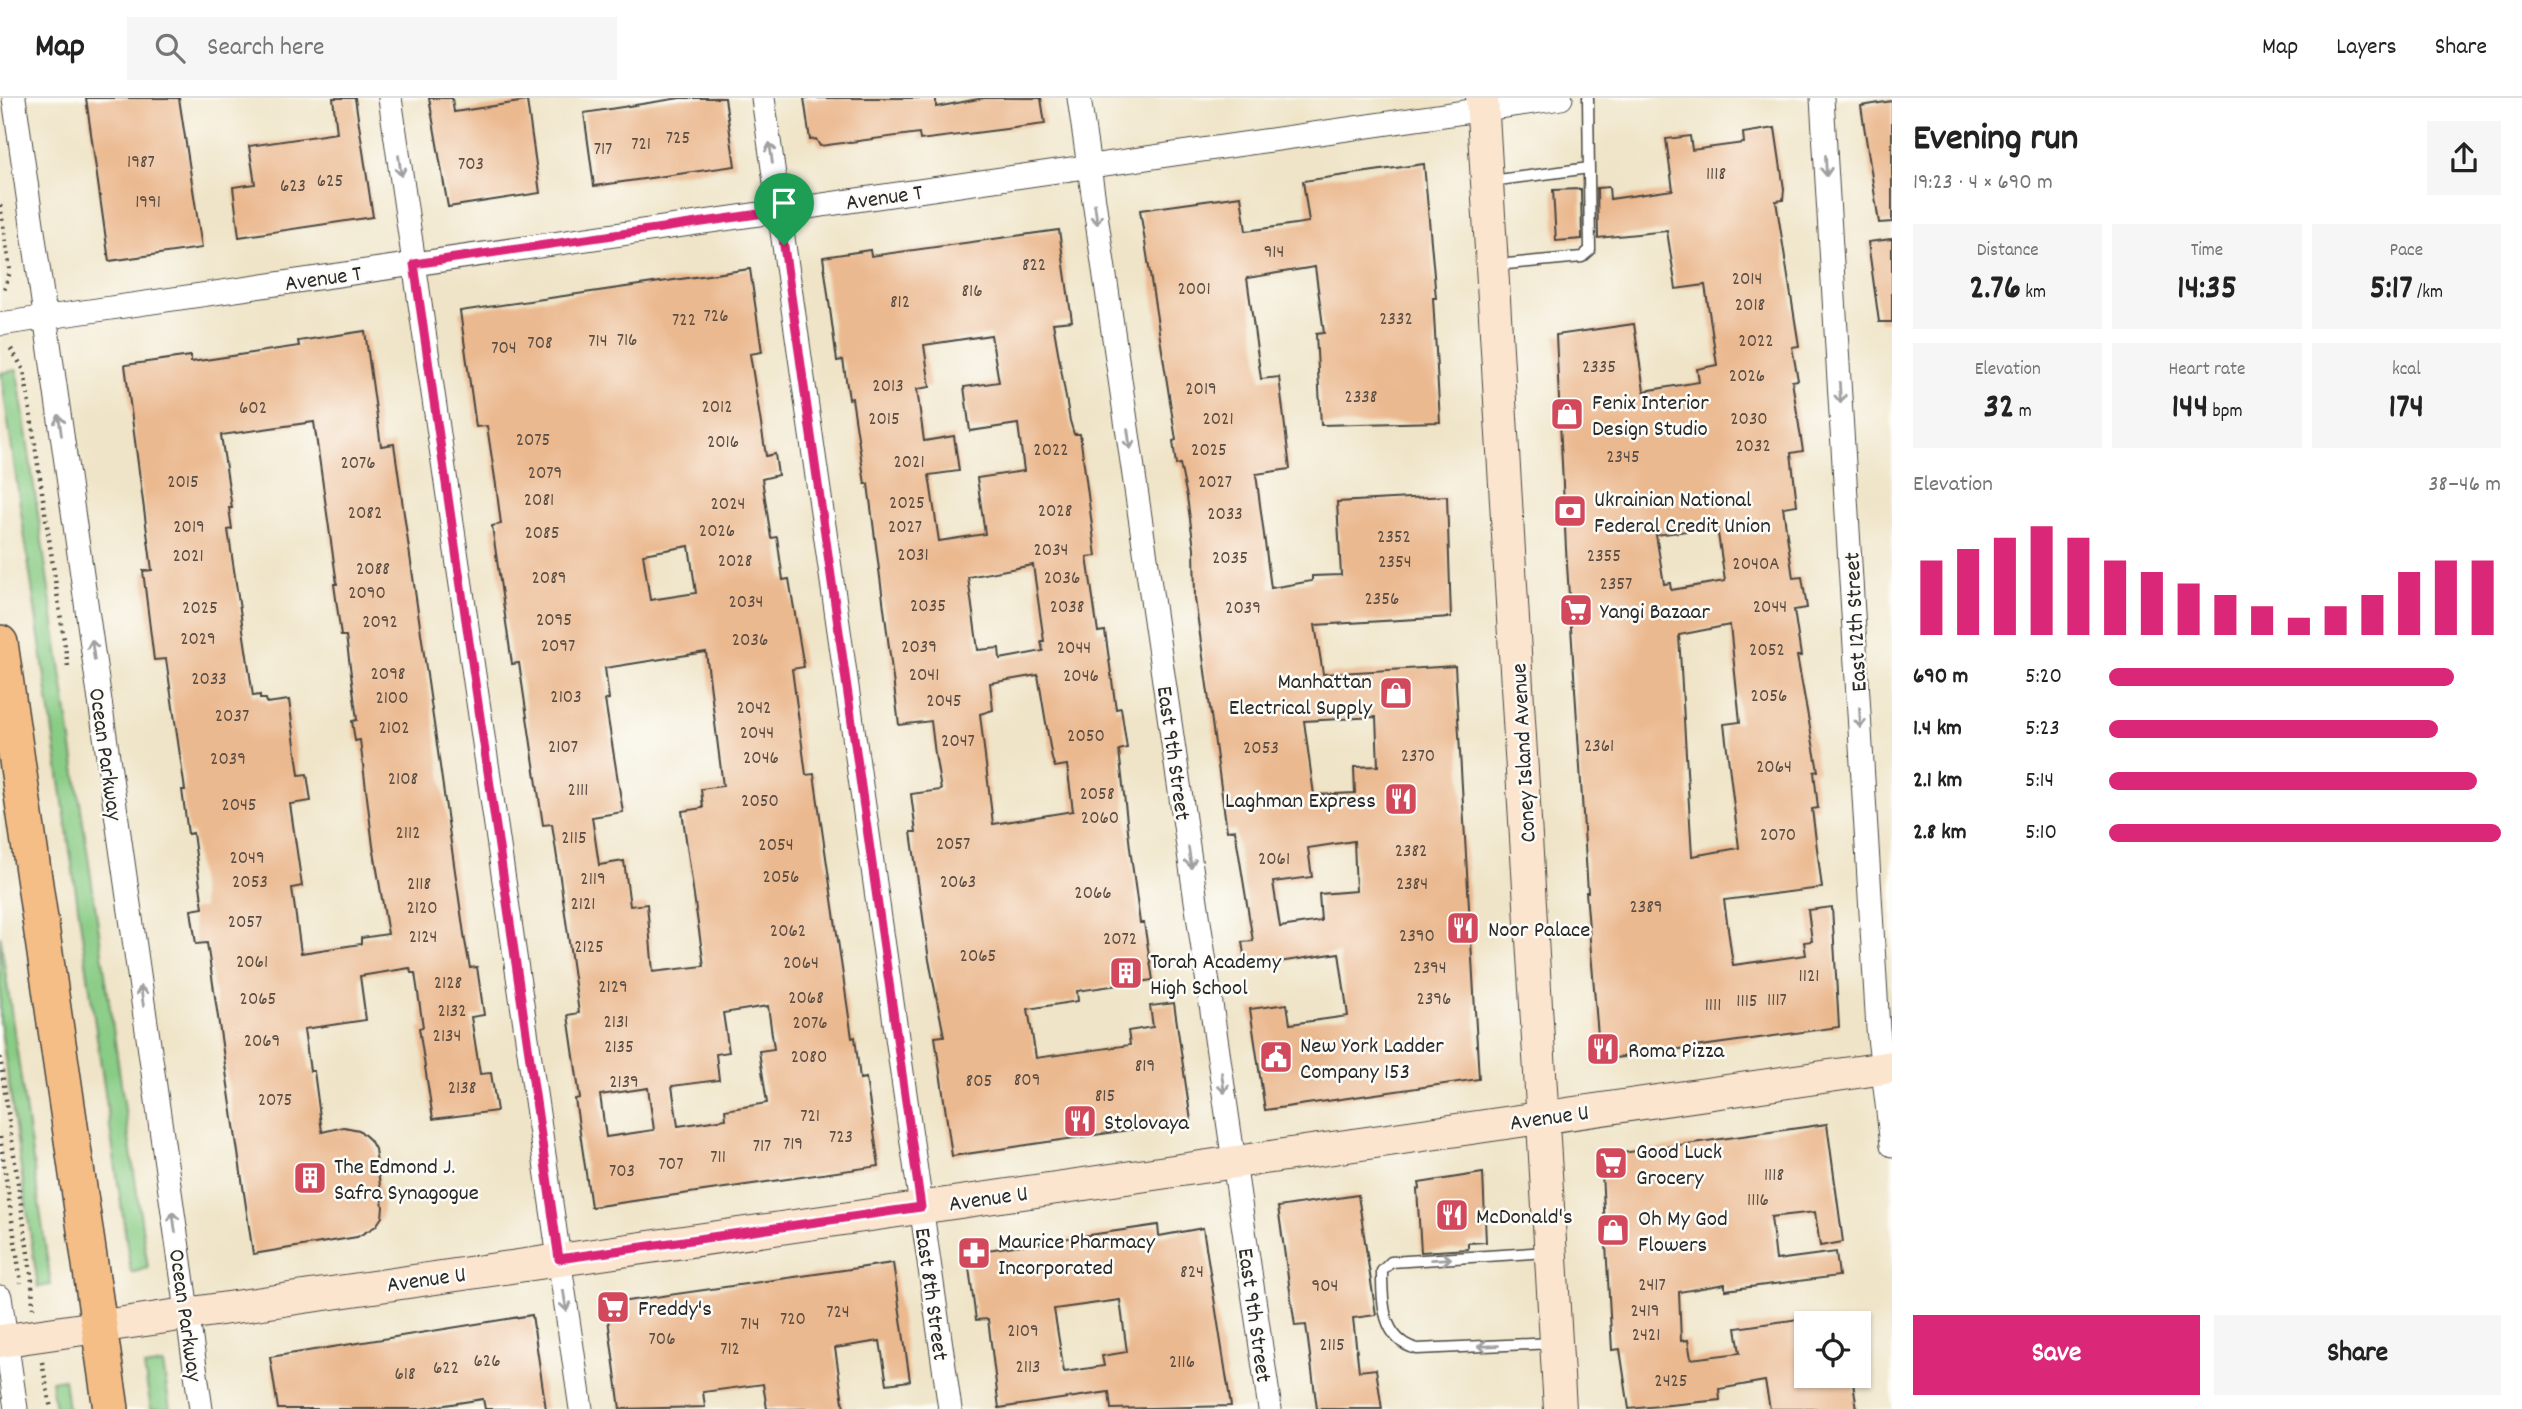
<!DOCTYPE html>
<html lang="en">
<head>
<meta charset="utf-8">
<style>
	:root { --surface:#fff; --page:#f6f6f6; --text:#222; --muted:#767676; --line:#e0e0e0; --accent:#db2777 }
	body { margin:0; font-family:Dekko,sans-serif; background:var(--page); color:var(--text); height:100vh; display:flex; flex-direction:column; font-size:26px; white-space:nowrap }
	* { box-sizing:border-box; margin:0 }
	p { font-size:23px; color:var(--muted) }
	.icon { flex:none; width:38px; height:38px; fill:none; stroke:currentColor; stroke-width:2; stroke-linecap:round; stroke-linejoin:round }
	.map { position:relative; flex:1; overflow:hidden }
	.details { display:flex; flex-direction:column; background:var(--surface); width:630px }
	.details>* { flex:none }
	.controls { position:absolute; left:1794px; top:1213px; display:grid; gap:14px }
	.controls a { display:grid; place-items:center; width:77px; height:77px; border-radius:0px; background:var(--surface); box-shadow:0 2px 5px #0004; font-size:35px }
	.pin { position:absolute; display:grid; place-items:center; width:60px; height:60px; color:#fff; margin:-72px -30px; border-radius:50% 50% 50% 0; rotate:-45deg; box-shadow:0 0 7px #0007 }
	.pin .icon { rotate:45deg }
	.round { display:grid; place-items:center; flex:none; width:74px; height:74px; border-radius:0px; background:var(--page) }
	.head { display:flex; align-items:center; justify-content:space-between; height:119px; padding:0 21px }
	h1 { font-size:38px; font-weight:700; line-height:52px }
	.figures { display:grid; grid-template-columns:repeat(3,1fr); gap:10px; height:119px; padding:7px 21px }
	.figures div { display:grid; align-content:center; border-radius:0px; background:var(--page); text-align:center }
	.figures b { font-size:35px; font-weight:700 }
	.figures small { font-size:19px; font-weight:400 }
	.figures p { font-size:19px }
	.chart { height:196px; padding:14px 21px }
	.chart p { display:flex; justify-content:space-between }
	.chart svg { width:100%; height:126px; margin-top:7px; stroke:var(--accent); stroke-width:6 }
	.primary-button { display:flex; gap:14px; margin-top:auto; padding:14px 21px }
	.primary-button a { flex:1; height:80px; border-radius:0px; background:var(--accent); color:#fff; font-size:28px; font-weight:700; line-height:80px; text-align:center }
	.primary-button a+a { background:var(--page); color:var(--text) }
	ul { padding:0 21px; list-style:none; font-size:23px }
	li { display:grid; grid-template-columns:112px 84px 1fr; align-items:center; height:52px }
	li i { height:18px; border-radius:9px; background:var(--accent) }
	header { display:flex; align-items:center; gap:42px; box-sizing:border-box; height:98px; padding:0 35px; background:var(--surface); border-bottom:2px solid var(--line) }
	header strong { font-size:33px }
	nav { display:flex; gap:38px; margin-inline-start:auto; font-size:24px }
	.search { width:490px; height:63px; background:var(--page); display:flex; align-items:center; gap:18px; box-sizing:border-box; padding:0 24px; border-radius:0px; color:var(--muted); font-size:26px }
	main { display:flex; flex:1; min-height:0 }
	.map>svg:first-child { display:block }
</style>
</head>
<body>
<header>
<strong>Map</strong>
<div class="search"><svg class="icon" aria-label="search" viewBox="0 0 24 24"><circle cx="10" cy="10" r="6"/><path d="M15 15l6 6"/></svg>Search here</div>
<nav><a>Map</a><a>Layers</a><a>Share</a></nav>
</header>
<main>
<div class="map">
<svg width="1892" height="1311" viewBox="0 0 1892 1311">
	<rect width="100%" height="100%" fill="#fdfcf7"/>
	<filter id="ink" filterUnits="userSpaceOnUse"><feTurbulence type="fractalNoise" baseFrequency=".0143" numOctaves="2"/><feDisplacementMap in="SourceGraphic" scale="14" xChannelSelector="R" yChannelSelector="G"/><feConvolveMatrix kernelMatrix="1 2 1 2 8 2 1 2 1" color-interpolation-filters="sRGB"/></filter>
	<filter id="wash" filterUnits="userSpaceOnUse"><feTurbulence type="fractalNoise" baseFrequency=".00686" numOctaves="4" result="noise"/><feDisplacementMap in="SourceGraphic" scale="28" xChannelSelector="R" yChannelSelector="G"/><feGaussianBlur stdDeviation="1.57" result="paint"/><feColorMatrix in="noise" values="0 0 0 0 0 0 0 0 0 0 0 0 0 0 0 0 0 1.4 0 .05"/><feComposite in="paint" operator="in"/></filter>
	<g filter="url(#wash)">
		<rect width="100%" height="100%" fill="#efe4c7"/>
		<!-- green -->
		<path fill="#89cc85" stroke="#5a7c58" stroke-width="2" d="M17,272L148,1170L131,1175L1,275Z
			M0,837L51,1187L38,1189L0,924Z
			M163,1266L170,1311H151L144,1269Z
			M64,1281L68,1311H55L51,1283Z"/>
		<g id="blocks">
			<!-- building -->
			<path fill="#ebb990" fill-rule="evenodd" d="M86,0H179L202,150L109,163Z
				M333,0H355L373,119L239,139L233,89L255,86L249,48L337,35Z
				M429,0H452L454,14L527,3L540,95L448,109Z
				M680,0H725L735,68L594,88L584,15Z
				M804,0H936V9L984,0H1041L1045,26L920,42L919,35L820,48L816,41L810,42Z
				M1892,3V124L1879,125L1861,8Z
				M1775,30L1784,91L1783,102L1776,103L1799,248L1792,249L1798,282L1792,283L1803,353L1791,355L1797,407L1783,409L1793,480L1802,479L1807,510L1794,512L1801,558H1797L1818,673L1814,674L1818,710L1812,711L1822,790L1724,802L1733,867L1806,857L1804,844L1812,843L1808,812L1832,809L1839,929L1600,962L1586,794H1588L1566,451L1556,237L1634,226L1644,293L1699,284L1697,271L1717,267L1705,187L1676,191L1667,133L1598,140L1597,90L1609,89L1610,101L1673,92L1666,41L1690,38L1692,52L1744,45L1743,35ZM1717,429L1725,483L1671,492L1670,485L1664,486L1656,437ZM1730,527L1740,624L1724,626L1739,750L1692,758L1679,537Z
				M1424,66L1436,200H1433L1440,324L1321,327L1316,236L1324,235L1315,169L1247,180L1261,281L1279,279L1290,371L1256,376L1271,490L1312,483V478L1341,477L1337,404L1447,398L1451,519L1315,527L1323,576L1455,568L1479,981L1265,1012L1250,911L1287,906L1290,926L1348,918L1339,855L1246,869L1242,844L1253,843L1235,732L1227,733L1195,501L1194,450L1187,399L1180,366L1176,367L1173,343L1176,342L1140,112L1241,98L1246,133L1282,128L1309,124L1303,83ZM1376,619L1378,668L1354,669L1355,695L1314,697L1304,623ZM1354,743L1356,793L1319,796L1321,823L1280,829L1273,784L1312,779L1308,750Z
				M1581,91L1582,141L1556,143L1553,92Z
				M1059,132L1072,223L1053,225L1070,323L1074,336H1080L1096,458L1087,459L1098,534L1105,533L1116,611L1121,610L1127,650L1119,652L1130,750L1140,825H1144L1153,882L1077,893L1078,903L1028,911L1036,960L1130,947L1128,933L1153,929L1150,908L1174,905L1191,1023L952,1058L935,939L944,938L929,862L911,734H916L911,696L941,692L935,656L931,623L899,627L868,386H865L852,300L849,301L843,262L837,263L823,159L870,152L871,158ZM991,237L999,284L964,289L970,333L1018,326L1024,373L977,380L985,436L939,443L929,377L959,373L954,338L924,343L917,291L930,289L924,247ZM1033,467L1044,543H1041L1043,553L1000,561L999,550L978,552L968,479ZM1038,577L1052,661L1055,669L1067,667L1073,713L993,726L980,616L993,612L990,585Z
				M1892,141V224H1879L1868,144Z
				M750,171L762,254L750,256L766,358L775,356L778,377L762,381L771,440L777,439L783,482L789,481L804,569L792,571L806,677L814,676L852,940L855,939L860,981L866,980L879,1068L591,1109L575,1001L580,1000L568,917L579,915L559,773L552,726L543,727L519,565L512,566L492,428L501,426L496,387L487,328L476,329L460,213ZM689,448L696,495L650,502L643,456ZM706,554L723,688L701,691L703,710L682,713L704,868L653,874L647,806L630,808L624,763L599,767L592,719L623,714L605,602L609,601L605,570ZM768,908L774,951L759,953L767,1005L725,1012L726,1021L678,1028L672,988L719,982L716,956L729,954L723,915ZM648,990L654,1032L606,1039L600,997Z
				M365,233L381,348L394,346L465,843L470,870L477,869L484,917L471,919L480,976L491,975L497,1013L433,1021L419,930L423,929L415,875H411L410,870L360,878L366,922L304,931L310,973H314L322,1034L344,1029L359,1032L370,1042L375,1051L383,1109L382,1119L376,1128L357,1139L253,1156L207,845L196,846L191,812L203,810L193,735L188,736L182,692H185L166,561L154,562L143,473L152,472L125,267L191,258V264L299,248L298,243ZM314,324L337,486H334L341,538H346L357,622L352,623L355,643L360,642L373,748L388,836L361,840V846L301,855L292,790L302,788L290,706L311,703L307,676L299,677L289,602L267,605L266,601H260V597L253,598L228,432L232,431L229,410H232L221,337Z
				M1827,1026L1843,1144L1820,1148L1815,1114L1771,1119L1776,1162L1836,1154L1839,1178L1725,1192V1186L1679,1194L1681,1243L1688,1242L1691,1261L1740,1255L1736,1230L1806,1220V1278H1852L1857,1311H1770L1765,1283L1719,1291L1720,1302L1629,1311L1620,1251L1612,1252L1601,1058Z
				M1483,1075L1486,1144L1468,1145V1151L1421,1154L1417,1091L1420,1090L1419,1085Z
				M1358,1097L1376,1217L1353,1220L1359,1273L1376,1271L1382,1311H1317L1306,1227L1295,1228L1278,1109Z
				M1158,1127L1159,1138L1203,1130L1231,1308L1111,1311L1109,1294L999,1310L988,1221L976,1222L967,1155ZM1120,1202L1127,1254L1102,1258L1104,1268L1064,1274L1054,1211Z
				M893,1165L910,1283L887,1286L880,1243L835,1250L844,1311H767L763,1286L703,1294L705,1309L620,1311L606,1206Z
				M532,1217L546,1311H485L483,1301L420,1311H278L270,1259Z"/>
		</g>
	</g>
	<g filter="url(#ink)">
		<use href="#blocks" fill-opacity="0" stroke="#484742" stroke-width="2"/>
		<g fill="none" stroke-linecap="round" stroke-linejoin="round">
			<defs>
				<path id="service" d="M1491,83L1589,70
					M1496,167L1582,159L1590,152L1588,0
					M1548,1154L1391,1164L1382,1173C1382,1204 1382,1242 1417,1251L1553,1245"/>
				<path id="minor" d="M14,0L201,1311
					M390,0L581,1311
					M763,0L950,1311
					M1079,0L1270,1311
					M1822,0L1878,931L1892,1047
					M0,226L1561,0
					M0,1199L16,1311"/>
				<path id="secondary" d="M1482,0L1560,1311
					M0,1243L1892,969"/>
				<path id="primary" d="M0,545L111,1311"/>
			</defs>
			<!-- service casing -->
			<use href="#service" stroke="#484742" stroke-width="13"/>
			<!-- minor casing -->
			<use href="#minor" stroke="#484742" stroke-width="25"/>
			<!-- secondary casing -->
			<use href="#secondary" stroke="#484742" stroke-width="34"/>
			<!-- primary casing -->
			<use href="#primary" stroke="#484742" stroke-width="38"/>
			<!-- path -->
			<path stroke="#484742" stroke-width="4.5" stroke-dasharray="2 5" stroke-linecap="butt" d="M0,107L10,173L3,196
				M11,251L24,272L68,569
				M0,959L32,1183L33,1210
				M0,1039L21,1185
				M42,1264L51,1311"/>
			<!-- service -->
			<use href="#service" stroke="#fff" stroke-width="10"/>
			<!-- minor -->
			<use href="#minor" stroke="#fff" stroke-width="23"/>
			<!-- secondary -->
			<use href="#secondary" stroke="#fbe5cf" stroke-width="32"/>
			<!-- primary -->
			<use href="#primary" stroke="#f6be87" stroke-width="35"/>
		</g>
		<!-- one-way arrows -->
		<defs><path id="oneway-shaft" d="M-6 0H5M1.5-3L5.5 0L1.5 3" fill="none" stroke-width="1.6" stroke-linecap="round" stroke-linejoin="round" transform="scale(1.75)"/></defs>
		<g stroke="#a0a0a0">
			<use href="#oneway-shaft" transform="translate(771 55) rotate(-98)"/>
			<use href="#oneway-shaft" transform="translate(400 68) rotate(82)"/>
			<use href="#oneway-shaft" transform="translate(1826 68) rotate(87)"/>
			<use href="#oneway-shaft" transform="translate(1096 116) rotate(82)"/>
			<use href="#oneway-shaft" transform="translate(1840 295) rotate(87)"/>
			<use href="#oneway-shaft" transform="translate(60 327) rotate(-98)"/>
			<use href="#oneway-shaft" transform="translate(1129 341) rotate(82)"/>
			<use href="#oneway-shaft" transform="translate(93 552) rotate(-98)"/>
			<use href="#oneway-shaft" transform="translate(1860 620) rotate(87)"/>
			<use href="#oneway-shaft" transform="translate(1190 760) rotate(82)"/>
			<use href="#oneway-shaft" transform="translate(142 898) rotate(-98)"/>
			<use href="#oneway-shaft" transform="translate(1223 985) rotate(82)"/>
			<use href="#oneway-shaft" transform="translate(174 1124) rotate(-98)"/>
			<use href="#oneway-shaft" transform="translate(1441 1161) rotate(-3)"/>
			<use href="#oneway-shaft" transform="translate(565 1203) rotate(81)"/>
			<use href="#oneway-shaft" transform="translate(1488 1248) rotate(178)"/>
		</g>
	</g>
	<g fill="none" stroke-linecap="round" stroke-linejoin="round" filter="url(#ink)">
		<defs>
			<path id="route" d="M779,113L921,1109L559,1161L414,166Z"/>
		</defs>
		<!-- route casing -->
		<use href="#route" stroke="#fff" stroke-width="14"/>
		<!-- route -->
		<use href="#route" stroke="#db2777" stroke-width="9"/>
	</g>
	<!-- icons -->
	<defs>
		<symbol id="shop-square" viewBox="-11 -11 22 22"><rect x="-9" y="-9" width="18" height="18" rx="4" fill="#d1495b" stroke="#fdfcf7"/><path d="M-5-2.5h2.3a2.7 3.5 0 0 1 5.4 0H5L5.5 6h-11ZM-1.5-2.5h3a1.5 2.3 0 0 0-3 0Z" fill="#fff"/></symbol>
		<symbol id="bank-square" viewBox="-11 -11 22 22"><rect x="-9" y="-9" width="18" height="18" rx="4" fill="#d1495b" stroke="#fdfcf7"/><path d="M-6-4H6V4H-6ZM0-2.3a2.3 2.3 0 1 0 0 4.6a2.3 2.3 0 1 0 0-4.6Z" fill="#fff"/></symbol>
		<symbol id="supermarket-square" viewBox="-11 -11 22 22"><rect x="-9" y="-9" width="18" height="18" rx="4" fill="#d1495b" stroke="#fdfcf7"/><path d="M-6-5.5h2.5l.6 2H6L4.5 2H-2.5L-4.4-4H-6ZM-1.5 3.2a1.3 1.3 0 1 0 .1 0ZM3 3.2a1.3 1.3 0 1 0 .1 0Z" fill="#fff"/></symbol>
		<symbol id="restaurant-square" viewBox="-11 -11 22 22"><rect x="-9" y="-9" width="18" height="18" rx="4" fill="#d1495b" stroke="#fdfcf7"/><path d="M-5-6h1v4h1v-4h1v4h1v-4h1v5L-1.5 .5V6h-2V.5L-5-1ZM5-6V6H3V1.5H1.5Q1.5-4 5-6Z" fill="#fff"/></symbol>
		<symbol id="building-square" viewBox="-11 -11 22 22"><rect x="-9" y="-9" width="18" height="18" rx="4" fill="#d1495b" stroke="#fdfcf7"/><path d="M-4-6H4V6H1V3H-1V6H-4ZM-2.5-4.3h1.7v1.8h-1.7ZM.8-4.3h1.7v1.8H.8ZM-2.5-1h1.7V.8h-1.7ZM.8-1h1.7V.8H.8Z" fill="#fff"/></symbol>
		<symbol id="civic-square" viewBox="-11 -11 22 22"><rect x="-9" y="-9" width="18" height="18" rx="4" fill="#d1495b" stroke="#fdfcf7"/><path d="M-.6-6.5H3V-4.5H.6V-3L4-1V1h2V6H-6V1h2V-1L-.6-3ZM-1.2 2.5V6h2.4V2.5Z" fill="#fff"/></symbol>
		<symbol id="pharmacy-square" viewBox="-11 -11 22 22"><rect x="-9" y="-9" width="18" height="18" rx="4" fill="#d1495b" stroke="#fdfcf7"/><path d="M-2-6h4v4h4v4h-4v4h-4v-4h-4v-4h4Z" fill="#fff"/></symbol>
	</defs>
	<g fill-rule="evenodd">
		<use href="#shop-square" x="1548" y="297" width="38" height="38"/>
		<use href="#bank-square" x="1551" y="394" width="38" height="38"/>
		<use href="#supermarket-square" x="1557" y="493" width="38" height="38"/>
		<use href="#shop-square" x="1377" y="576" width="38" height="38"/>
		<use href="#restaurant-square" x="1382" y="682" width="38" height="38"/>
		<use href="#restaurant-square" x="1444" y="811" width="38" height="38"/>
		<use href="#building-square" x="1107" y="856" width="38" height="38"/>
		<use href="#restaurant-square" x="1584" y="932" width="38" height="38"/>
		<use href="#civic-square" x="1257" y="940" width="38" height="38"/>
		<use href="#restaurant-square" x="1061" y="1004" width="38" height="38"/>
		<use href="#supermarket-square" x="1592" y="1046" width="38" height="38"/>
		<use href="#building-square" x="291" y="1061" width="38" height="38"/>
		<use href="#restaurant-square" x="1433" y="1098" width="38" height="38"/>
		<use href="#shop-square" x="1594" y="1113" width="38" height="38"/>
		<use href="#pharmacy-square" x="955" y="1136" width="38" height="38"/>
		<use href="#supermarket-square" x="594" y="1190" width="38" height="38"/>
	</g>
	<g text-anchor="middle" stroke-width="5" stroke-linejoin="round" paint-order="stroke">
		<!-- number labels -->
		<g font-size="19" fill="#5b4e44">
			<text x="678" y="45">725</text>
			<text x="641" y="51">721</text>
			<text x="603" y="56">717</text>
			<text x="141" y="69">1987</text>
			<text x="471" y="71">703</text>
			<text x="1716" y="81">1118</text>
			<text x="330" y="88">625</text>
			<text x="293" y="93">623</text>
			<text x="148" y="109">1991</text>
			<text x="1274" y="159">914</text>
			<text x="1034" y="172">822</text>
			<text x="1747" y="186">2014</text>
			<text x="1194" y="196">2001</text>
			<text x="972" y="198">816</text>
			<text x="900" y="209">812</text>
			<text x="1750" y="212">2018</text>
			<text x="716" y="223">726</text>
			<text x="1396" y="226">2332</text>
			<text x="684" y="227">722</text>
			<text x="627" y="247">716</text>
			<text x="598" y="248">714</text>
			<text x="1756" y="248">2022</text>
			<text x="540" y="250">708</text>
			<text x="504" y="255">704</text>
			<text x="1599" y="274">2335</text>
			<text x="1747" y="283">2026</text>
			<text x="888" y="293">2013</text>
			<text x="1201" y="296">2019</text>
			<text x="1361" y="304">2338</text>
			<text x="717" y="314">2012</text>
			<text x="253" y="315">602</text>
			<text x="884" y="326">2015</text>
			<text x="1218" y="326">2021</text>
			<text x="1749" y="326">2030</text>
			<text x="533" y="347">2075</text>
			<text x="723" y="349">2016</text>
			<text x="1753" y="353">2032</text>
			<text x="1051" y="357">2022</text>
			<text x="1209" y="357">2025</text>
			<text x="1623" y="364">2345</text>
			<text x="909" y="369">2021</text>
			<text x="358" y="370">2076</text>
			<text x="545" y="380">2079</text>
			<text x="183" y="389">2015</text>
			<text x="1215" y="389">2027</text>
			<text x="539" y="407">2081</text>
			<text x="907" y="410">2025</text>
			<text x="728" y="411">2024</text>
			<text x="1055" y="418">2028</text>
			<text x="365" y="420">2082</text>
			<text x="1225" y="421">2033</text>
			<text x="189" y="434">2019</text>
			<text x="905" y="434">2027</text>
			<text x="717" y="438">2026</text>
			<text x="542" y="440">2085</text>
			<text x="1394" y="444">2352</text>
			<text x="1051" y="457">2034</text>
			<text x="913" y="462">2031</text>
			<text x="188" y="463">2021</text>
			<text x="1604" y="463">2355</text>
			<text x="1230" y="465">2035</text>
			<text x="735" y="468">2028</text>
			<text x="1395" y="469">2354</text>
			<text x="1756" y="471">2040A</text>
			<text x="373" y="476">2088</text>
			<text x="549" y="485">2089</text>
			<text x="1062" y="485">2036</text>
			<text x="1616" y="491">2357</text>
			<text x="367" y="500">2090</text>
			<text x="1382" y="506">2356</text>
			<text x="746" y="509">2034</text>
			<text x="928" y="513">2035</text>
			<text x="1067" y="514">2038</text>
			<text x="1770" y="514">2044</text>
			<text x="200" y="515">2025</text>
			<text x="1243" y="515">2039</text>
			<text x="554" y="527">2095</text>
			<text x="380" y="529">2092</text>
			<text x="198" y="546">2029</text>
			<text x="750" y="547">2036</text>
			<text x="558" y="553">2097</text>
			<text x="919" y="554">2039</text>
			<text x="1074" y="555">2044</text>
			<text x="1767" y="557">2052</text>
			<text x="388" y="581">2098</text>
			<text x="924" y="582">2041</text>
			<text x="1081" y="583">2046</text>
			<text x="209" y="586">2033</text>
			<text x="1769" y="603">2056</text>
			<text x="566" y="604">2103</text>
			<text x="392" y="605">2100</text>
			<text x="944" y="608">2045</text>
			<text x="754" y="615">2042</text>
			<text x="232" y="623">2037</text>
			<text x="394" y="635">2102</text>
			<text x="757" y="640">2044</text>
			<text x="1086" y="643">2050</text>
			<text x="958" y="648">2047</text>
			<text x="1599" y="653">2361</text>
			<text x="563" y="654">2107</text>
			<text x="1261" y="655">2053</text>
			<text x="1418" y="663">2370</text>
			<text x="761" y="665">2046</text>
			<text x="228" y="666">2039</text>
			<text x="1774" y="674">2064</text>
			<text x="403" y="686">2108</text>
			<text x="578" y="697">2111</text>
			<text x="1097" y="701">2058</text>
			<text x="760" y="708">2050</text>
			<text x="239" y="712">2045</text>
			<text x="1100" y="725">2060</text>
			<text x="408" y="740">2112</text>
			<text x="1778" y="742">2070</text>
			<text x="574" y="745">2115</text>
			<text x="953" y="751">2057</text>
			<text x="776" y="752">2054</text>
			<text x="1411" y="758">2382</text>
			<text x="247" y="765">2049</text>
			<text x="1274" y="766">2061</text>
			<text x="781" y="784">2056</text>
			<text x="593" y="786">2119</text>
			<text x="250" y="789">2053</text>
			<text x="958" y="789">2063</text>
			<text x="419" y="791">2118</text>
			<text x="1412" y="791">2384</text>
			<text x="1093" y="800">2066</text>
			<text x="583" y="811">2121</text>
			<text x="1646" y="814">2389</text>
			<text x="422" y="815">2120</text>
			<text x="245" y="829">2057</text>
			<text x="788" y="838">2062</text>
			<text x="1417" y="843">2390</text>
			<text x="423" y="844">2124</text>
			<text x="1120" y="846">2072</text>
			<text x="589" y="854">2125</text>
			<text x="978" y="863">2065</text>
			<text x="252" y="869">2061</text>
			<text x="801" y="870">2064</text>
			<text x="1430" y="875">2394</text>
			<text x="1809" y="883">1121</text>
			<text x="448" y="890">2128</text>
			<text x="613" y="894">2129</text>
			<text x="806" y="905">2068</text>
			<text x="258" y="906">2065</text>
			<text x="1434" y="906">2396</text>
			<text x="1777" y="907">1117</text>
			<text x="1747" y="908">1115</text>
			<text x="1713" y="912">1111</text>
			<text x="452" y="918">2132</text>
			<text x="616" y="929">2131</text>
			<text x="810" y="930">2076</text>
			<text x="447" y="943">2134</text>
			<text x="262" y="948">2069</text>
			<text x="619" y="954">2135</text>
			<text x="809" y="964">2080</text>
			<text x="1145" y="973">819</text>
			<text x="1027" y="987">809</text>
			<text x="979" y="988">805</text>
			<text x="624" y="989">2139</text>
			<text x="462" y="995">2138</text>
			<text x="1105" y="1003">815</text>
			<text x="275" y="1007">2075</text>
			<text x="810" y="1023">721</text>
			<text x="841" y="1044">723</text>
			<text x="793" y="1051">719</text>
			<text x="762" y="1053">717</text>
			<text x="718" y="1064">711</text>
			<text x="671" y="1071">707</text>
			<text x="622" y="1078">703</text>
			<text x="1774" y="1082">1118</text>
			<text x="1758" y="1107">1116</text>
			<text x="1192" y="1179">824</text>
			<text x="1652" y="1192">2417</text>
			<text x="1325" y="1193">904</text>
			<text x="1645" y="1218">2419</text>
			<text x="838" y="1219">724</text>
			<text x="793" y="1226">720</text>
			<text x="750" y="1231">714</text>
			<text x="1023" y="1238">2109</text>
			<text x="1646" y="1242">2421</text>
			<text x="662" y="1246">706</text>
			<text x="1332" y="1252">2115</text>
			<text x="730" y="1256">712</text>
			<text x="487" y="1268">626</text>
			<text x="1182" y="1269">2116</text>
			<text x="1028" y="1274">2113</text>
			<text x="446" y="1275">622</text>
			<text x="405" y="1281">618</text>
			<text x="1671" y="1288">2425</text>
		</g>
		<!-- street labels -->
		<g font-size="23" fill="#2b2b2b" stroke="#fdfcf7">
			<text transform="translate(884 98) rotate(-8)" y="8">Avenue T</text>
			<text transform="translate(323 179) rotate(-8)" y="8">Avenue T</text>
			<text transform="translate(1854 524) rotate(-93)" y="8">East 12th Street</text>
			<text transform="translate(1175 655) rotate(82)" y="8">East 9th Street</text>
			<text transform="translate(1522 655) rotate(-93)" y="8">Coney Island Avenue</text>
			<text transform="translate(107 656) rotate(82)" y="8">Ocean Parkway</text>
			<text transform="translate(1549 1018) rotate(-8)" y="8">Avenue U</text>
			<text transform="translate(988 1099) rotate(-8)" y="8">Avenue U</text>
			<text transform="translate(426 1180) rotate(-8)" y="8">Avenue U</text>
			<text transform="translate(933 1196) rotate(82)" y="8">East 8th Street</text>
			<text transform="translate(187 1217) rotate(82)" y="8">Ocean Parkway</text>
			<text transform="translate(1256 1217) rotate(82)" y="8">East 9th Street</text>
		</g>
		<!-- poi labels -->
		<g font-size="23" fill="#2b2b2b" stroke="#fdfcf7" text-anchor="start">
			<text x="1592" y="311">Fenix Interior<tspan x="1592" dy="26">Design Studio</tspan></text>
			<text x="1594" y="408">Ukrainian National<tspan x="1594" dy="26">Federal Credit Union</tspan></text>
			<text x="1600" y="520">Yangi Bazaar</text>
			<text x="1372" y="590" text-anchor="end">Manhattan<tspan x="1372" dy="26">Electrical Supply</tspan></text>
			<text x="1376" y="709" text-anchor="end">Laghman Express</text>
			<text x="1488" y="838">Noor Palace</text>
			<text x="1150" y="870">Torah Academy<tspan x="1150" dy="26">High School</tspan></text>
			<text x="1300" y="954">New York Ladder<tspan x="1300" dy="26">Company 153</tspan></text>
			<text x="1628" y="959">Roma Pizza</text>
			<text x="1104" y="1031">Stolovaya</text>
			<text x="1636" y="1060">Good Luck<tspan x="1636" dy="26">Grocery</tspan></text>
			<text x="334" y="1075">The Edmond J.<tspan x="334" dy="26">Safra Synagogue</tspan></text>
			<text x="1476" y="1125">McDonald's</text>
			<text x="1638" y="1127">Oh My God<tspan x="1638" dy="26">Flowers</tspan></text>
			<text x="998" y="1150">Maurice Pharmacy<tspan x="998" dy="26">Incorporated</tspan></text>
			<text x="638" y="1217">Freddy's</text>
		</g>
	</g>
</svg>
<div class="controls">
<a><svg class="icon" aria-label="locate" viewBox="0 0 24 24"><circle cx="12" cy="12" r="6"/><path d="M12 2v4M12 18v4M2 12h4M18 12h4"/></svg></a>
</div>
<div class="pin" style="left:784px;top:147px;background:#1e9e55"><svg class="icon" aria-label="arrive" viewBox="0 0 24 24"><path d="M6 21V4h12l-3 4 3 4H6"/></svg></div>
</div>
<section class="details">
<div class="head"><div><h1>Evening run</h1><p>19:23 · 4 × 690 m</p></div><a class="round"><svg class="icon" aria-label="share" viewBox="0 0 24 24"><path d="M12 15V3M7 8l5-5 5 5M5 13v7h14v-7"/></svg></a></div>
<div class="figures">
<div><p>Distance</p><b>2.76<small> km</small></b></div>
<div><p>Time</p><b>14:35</b></div>
<div><p>Pace</p><b>5:17<small> /km</small></b></div>
</div>
<div class="figures">
<div><p>Elevation</p><b>32<small> m</small></b></div>
<div><p>Heart rate</p><b>144<small> bpm</small></b></div>
<div><p>kcal</p><b>174</b></div>
</div>
<div class="chart"><p><span>Elevation</span>38–46 m</p>
<svg viewBox="0 0 160 44" preserveAspectRatio="none"><path d="M5 44V18M15 44V14M25 44V10M35 44V6M45 44V10M55 44V18M65 44V22M75 44V26M85 44V30M95 44V34M105 44V38M115 44V34M125 44V30M135 44V22M145 44V18M155 44V18"/></svg>
</div>
<ul>
<li><b>690 m</b>5:20<i style="width:88%"></i></li>
<li><b>1.4 km</b>5:23<i style="width:84%"></i></li>
<li><b>2.1 km</b>5:14<i style="width:94%"></i></li>
<li><b>2.8 km</b>5:10<i style="width:100%"></i></li>
</ul>
<div class="primary-button"><a>Save</a><a>Share</a></div>
</section>
</main>
</body>
</html>
